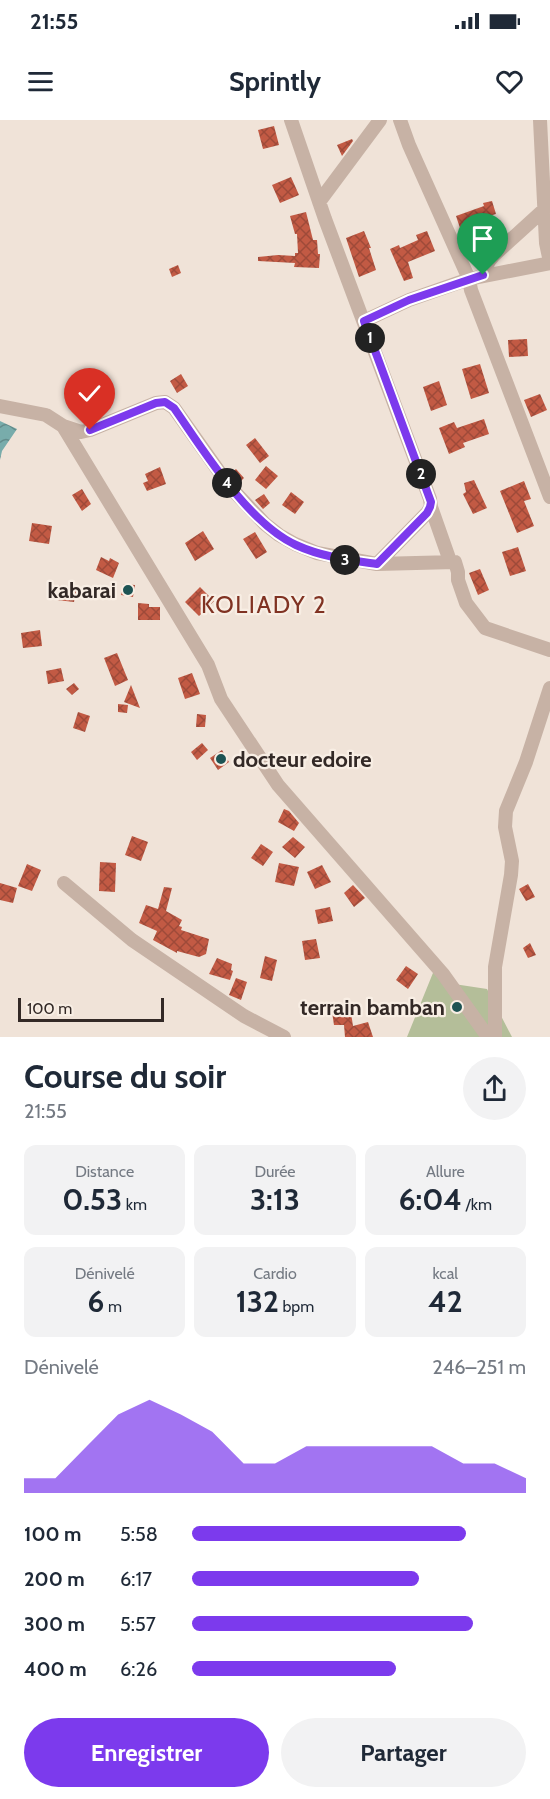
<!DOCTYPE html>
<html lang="fr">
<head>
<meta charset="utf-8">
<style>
	:root { --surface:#fff; --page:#f2f2f3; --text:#1f2937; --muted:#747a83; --accent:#7c3aed }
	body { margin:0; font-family:Cabin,sans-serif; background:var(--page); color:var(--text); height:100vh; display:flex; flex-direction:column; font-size:22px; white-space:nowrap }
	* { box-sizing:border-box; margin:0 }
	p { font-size:20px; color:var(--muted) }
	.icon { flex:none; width:33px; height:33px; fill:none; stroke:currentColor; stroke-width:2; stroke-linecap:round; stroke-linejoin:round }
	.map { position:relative; height:917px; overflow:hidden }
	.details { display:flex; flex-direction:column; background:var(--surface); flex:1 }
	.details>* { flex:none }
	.scale { position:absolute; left:18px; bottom:15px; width:146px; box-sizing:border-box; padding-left:6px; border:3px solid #332926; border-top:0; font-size:16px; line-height:21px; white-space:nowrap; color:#332926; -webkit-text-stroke:4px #f8eee4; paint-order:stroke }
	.pin { position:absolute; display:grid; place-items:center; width:51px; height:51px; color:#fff; margin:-62px -26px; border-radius:50% 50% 50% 0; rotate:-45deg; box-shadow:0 0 6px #0007 }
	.pin .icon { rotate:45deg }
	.km { position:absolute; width:30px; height:30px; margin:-15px; border-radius:50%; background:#222; color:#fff; font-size:16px; line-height:30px; text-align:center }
	.round { display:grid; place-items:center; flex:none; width:63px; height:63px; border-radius:32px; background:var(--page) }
	.head { display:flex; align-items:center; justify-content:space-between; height:102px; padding:0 24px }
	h1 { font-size:33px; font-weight:700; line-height:45px }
	.stats { display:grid; grid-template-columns:repeat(3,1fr); gap:9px; height:102px; padding:6px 24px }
	.stats div { display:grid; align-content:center; border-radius:12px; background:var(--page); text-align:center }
	.stats b { font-size:30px; font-weight:700 }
	.stats small { font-size:16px; font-weight:400 }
	.stats p { font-size:16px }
	.chart { height:168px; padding:12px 24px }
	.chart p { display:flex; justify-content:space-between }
	.chart svg { width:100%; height:108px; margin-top:6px; fill:var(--accent); opacity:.7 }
	.action { display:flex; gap:12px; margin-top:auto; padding:12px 24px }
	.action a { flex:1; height:69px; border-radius:36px; background:var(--accent); color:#fff; font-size:24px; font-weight:700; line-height:69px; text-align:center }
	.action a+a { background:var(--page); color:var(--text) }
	ul { padding:0 24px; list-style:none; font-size:20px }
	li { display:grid; grid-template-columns:96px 72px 1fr; align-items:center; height:45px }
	li i { height:15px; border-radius:8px; background:var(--accent) }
	.status { display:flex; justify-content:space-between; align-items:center; height:42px; padding:0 30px; background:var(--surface); direction:ltr }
	.status svg { height:16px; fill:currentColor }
	header { display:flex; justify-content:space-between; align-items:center; height:78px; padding:0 24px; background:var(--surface); font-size:27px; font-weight:700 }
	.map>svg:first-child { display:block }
</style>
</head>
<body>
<div class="status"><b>21:55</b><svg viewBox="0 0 49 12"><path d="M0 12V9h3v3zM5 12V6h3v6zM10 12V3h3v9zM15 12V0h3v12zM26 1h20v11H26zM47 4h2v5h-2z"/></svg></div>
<header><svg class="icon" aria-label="menu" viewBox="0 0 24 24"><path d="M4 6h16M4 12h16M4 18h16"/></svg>Sprintly<svg class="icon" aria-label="heart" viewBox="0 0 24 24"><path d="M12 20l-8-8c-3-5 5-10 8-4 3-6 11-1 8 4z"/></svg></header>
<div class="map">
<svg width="550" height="917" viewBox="0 0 550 917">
	<defs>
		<pattern id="water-waves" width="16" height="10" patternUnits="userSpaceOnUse" patternTransform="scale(1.5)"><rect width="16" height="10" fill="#78acab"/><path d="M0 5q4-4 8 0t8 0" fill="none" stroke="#638c8b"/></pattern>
		<pattern id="building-cross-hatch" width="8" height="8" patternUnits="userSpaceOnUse" patternTransform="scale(1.5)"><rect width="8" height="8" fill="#c25a44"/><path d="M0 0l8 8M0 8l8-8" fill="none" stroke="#9e4a39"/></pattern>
	</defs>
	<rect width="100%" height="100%" fill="#f0e3d8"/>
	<!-- pitch -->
	<path fill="#b4be99" d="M437,843L454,864L487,869L512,917H407Z"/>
	<!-- water -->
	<path fill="url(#water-waves)" d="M0,301L17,309L2,331L0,340Z"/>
	<!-- building -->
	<path fill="url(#building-cross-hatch)" d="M274,6L279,25L263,29L258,10Z
		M352,19L353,21L342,36L337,25Z
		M291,57L299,75L280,83L272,65Z
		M492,81L496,94L485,97L490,111L464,120L456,96L484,86L483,83Z
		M306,92L313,120H317L318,134H320L319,148L294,147L295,143L258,141V137L278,135L295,136V133H298L297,114H295L290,96Z
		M364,111L371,128H369L376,150L359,157L346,118Z
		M427,111L435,131L408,142L413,158L404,161L390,129L399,125L400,128L418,120L416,115Z
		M178,145L181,153L172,157L169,149Z
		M527,219L528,236L509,237L508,220Z
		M480,244L489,273L471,279L462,249Z
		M181,254L188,266L177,273L170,261Z
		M439,261L447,285L431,291L423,267Z
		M540,274L547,290L531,297L524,280Z
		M484,299L489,314L463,323L465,327L449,334L439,308L454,302L457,308Z
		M255,318L269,336L260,343L246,325Z
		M266,346L278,356L266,369L255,360Z
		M160,347L166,364L147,371L143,363L148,361L145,354Z
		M236,349L244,358L239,363L231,353Z
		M474,360L487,388L473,394L463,374L466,372L464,363Z
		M524,361L531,379L524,381L534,406L517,413L500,371Z
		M82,369L91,384L82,391L72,375Z
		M291,372L304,382L295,394L282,385Z
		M264,374L270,383L263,389L255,380Z
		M32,403L52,406L49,424L29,421Z
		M203,411L214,429L195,441L185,423Z
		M255,412L267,432L256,439L243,419Z
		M518,427L526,451L510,456L502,432Z
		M101,437L109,441L110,438L119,443L113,458L96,450Z
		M480,449L489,470L478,475L469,453Z
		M124,464L135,465L133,477L121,475Z
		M59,465L77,469L74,482L57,480Z
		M200,467L214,481L199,496L185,482Z
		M138,483L149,484V487H160V500H138Z
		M40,510L42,526L23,528L21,513Z
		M117,533L128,560L115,566L104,538Z
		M61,548L64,561L48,564L46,551Z
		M192,553L200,574L185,579L178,558Z
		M74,563L79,569L72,575L66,569Z
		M131,565L140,588L124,582Z
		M118,584L128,585L127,593L118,592Z
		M78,592L90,596L85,612L73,608Z
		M197,594L206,595L205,607H196Z
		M202,623L208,630L197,640L191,632Z
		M222,630L229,642L218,650L210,638Z
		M284,689L289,691L299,703L294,711L278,702Z
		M132,716L148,722L141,741L125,735Z
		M293,717L305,727L295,738L282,727Z
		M261,724L273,732L263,746L251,738Z
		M100,742L116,743L115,772L99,771Z
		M279,743L299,747L294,766L275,762Z
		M27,744L41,750L32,771L18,766Z
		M322,745L331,762L315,769L307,752Z
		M0,763L17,768L13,783L0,780Z
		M528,764L535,777L526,781L519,769Z
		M353,765L365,778L354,787L344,773Z
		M164,767L172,768L166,791L182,800L179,806L182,807L181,810L209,819L206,834L199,837L177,831V833L153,820L157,811L139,803L146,785L158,789Z
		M330,787L333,801L318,804L315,790Z
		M316,819L320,838L305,840L302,821Z
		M530,823L536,835L528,838L523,828Z
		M265,836L277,840L272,861L260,858Z
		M217,838L232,844L231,850L233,851L230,860L209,854Z
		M406,846L418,854L408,869L396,860Z
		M236,858L247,862L241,880L229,875Z
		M336,886H350L353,906L368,902L373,917H345L344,905H334L332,892H336Z"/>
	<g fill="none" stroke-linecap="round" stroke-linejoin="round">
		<!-- minor -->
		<path stroke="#c7b2a5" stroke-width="14" d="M291,0L325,99L430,379L431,387L427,393L377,444
			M400,0L409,25L469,159L471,170L550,377
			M540,0L546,123L550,142
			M319,82L380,0
			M483,155L489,141L494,135L547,87
			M364,201L409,180L469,159L550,143
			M0,286L46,295L63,306L208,545L221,579L278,665L443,854L488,917
			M63,306L81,312L90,310L156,283L165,282L174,288L230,367L265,404L279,415L295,424L317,433L377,444L455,442L458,452V460L466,483L485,508L550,530
			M431,387L450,441
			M64,763L132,820L244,896L284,917
			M495,917V847L511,755L512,741L505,707L506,691L526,642L550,568"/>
	</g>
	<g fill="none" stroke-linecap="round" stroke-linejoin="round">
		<defs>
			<path id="route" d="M90,310L156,283L165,282L174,288C204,331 248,403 296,425C322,437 349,440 377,444L427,393L430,387L431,382L364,201L409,180L483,155"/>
		</defs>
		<!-- route casing -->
		<use href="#route" stroke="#fff" stroke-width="12"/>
		<!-- route -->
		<use href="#route" stroke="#7c3aed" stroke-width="8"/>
	</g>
	<!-- markers -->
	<g fill="#1d5353" stroke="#f8eee4" stroke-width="2">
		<circle cx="128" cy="470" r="6"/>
		<circle cx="221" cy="639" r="6"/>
		<circle cx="457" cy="887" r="6"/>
	</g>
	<g text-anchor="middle" stroke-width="4.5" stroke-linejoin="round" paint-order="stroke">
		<!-- poi labels -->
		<g font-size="22" font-weight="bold" fill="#332926" stroke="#f8eee4" text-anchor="end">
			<text x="116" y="478">kabarai</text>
			<text x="233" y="647" text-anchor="start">docteur edoire</text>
			<text x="445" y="895">terrain bamban</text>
		</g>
		<!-- neighbourhood labels -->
		<g font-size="24" letter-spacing="1.5" fill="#803222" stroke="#f8eee4">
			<text x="264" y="493">KOLIADY 2</text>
		</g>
	</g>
</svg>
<div class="scale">100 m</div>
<div class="pin" style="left:483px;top:155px;background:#1e9e55"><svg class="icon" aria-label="arrive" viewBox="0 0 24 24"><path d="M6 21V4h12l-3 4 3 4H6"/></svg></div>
<div class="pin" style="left:90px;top:310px;background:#d93025"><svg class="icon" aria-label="check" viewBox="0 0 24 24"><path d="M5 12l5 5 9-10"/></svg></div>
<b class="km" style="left:370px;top:218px">1</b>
<b class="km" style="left:421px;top:354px">2</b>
<b class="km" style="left:345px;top:440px">3</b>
<b class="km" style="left:227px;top:363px">4</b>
</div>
<section class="details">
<div class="head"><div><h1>Course du soir</h1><p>21:55</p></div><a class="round"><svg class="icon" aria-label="share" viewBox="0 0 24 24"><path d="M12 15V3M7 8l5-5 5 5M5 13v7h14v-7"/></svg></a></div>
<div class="stats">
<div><p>Distance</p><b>0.53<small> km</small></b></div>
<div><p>Durée</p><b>3:13</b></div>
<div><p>Allure</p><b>6:04<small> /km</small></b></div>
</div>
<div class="stats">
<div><p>Dénivelé</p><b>6<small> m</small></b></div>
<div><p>Cardio</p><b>132<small> bpm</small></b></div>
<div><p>kcal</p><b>42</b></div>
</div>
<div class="chart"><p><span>Dénivelé</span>246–251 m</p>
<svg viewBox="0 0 160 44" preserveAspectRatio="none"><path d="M0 44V38L10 38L20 25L30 12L40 6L50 12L60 19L70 32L80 32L90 25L100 25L110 25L120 25L130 25L140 32L150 32L160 38V44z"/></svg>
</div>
<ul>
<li><b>100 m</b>5:58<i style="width:82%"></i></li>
<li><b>200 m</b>6:17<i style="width:68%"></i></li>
<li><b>300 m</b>5:57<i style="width:84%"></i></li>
<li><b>400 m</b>6:26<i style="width:61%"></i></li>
</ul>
<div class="action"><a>Enregistrer</a><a>Partager</a></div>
</section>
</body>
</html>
